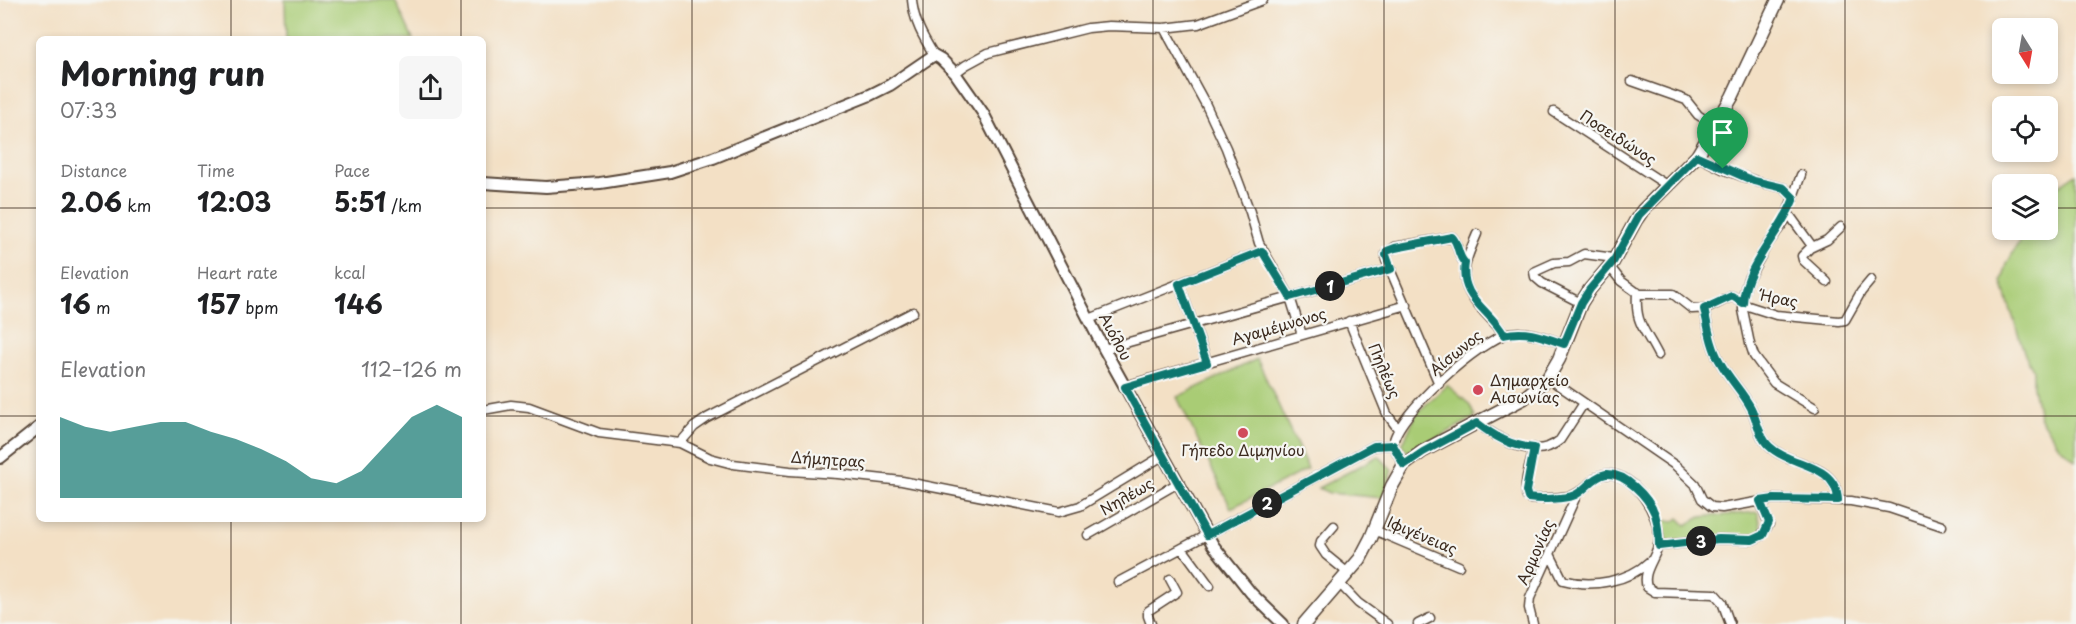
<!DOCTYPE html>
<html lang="en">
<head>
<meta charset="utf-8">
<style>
	:root { --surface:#fff; --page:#f6f6f6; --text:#202124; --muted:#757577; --accent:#0f766e }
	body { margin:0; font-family:"Playpen Sans",sans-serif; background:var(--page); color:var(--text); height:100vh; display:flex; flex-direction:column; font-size:22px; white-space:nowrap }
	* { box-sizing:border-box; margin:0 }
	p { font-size:20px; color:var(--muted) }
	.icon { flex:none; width:33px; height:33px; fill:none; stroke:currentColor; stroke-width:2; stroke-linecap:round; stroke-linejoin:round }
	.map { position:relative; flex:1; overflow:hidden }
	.drawer { position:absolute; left:36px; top:36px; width:450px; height:486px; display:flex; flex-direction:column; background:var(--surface); border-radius:9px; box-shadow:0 3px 9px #0003 }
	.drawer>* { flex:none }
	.needle { width:39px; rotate:169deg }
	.controls { position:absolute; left:1992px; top:18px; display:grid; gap:12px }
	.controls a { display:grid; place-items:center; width:66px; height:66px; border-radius:9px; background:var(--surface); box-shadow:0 3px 9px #0003; font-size:30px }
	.pin { position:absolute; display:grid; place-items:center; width:51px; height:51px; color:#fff; margin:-62px -26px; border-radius:50% 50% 50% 0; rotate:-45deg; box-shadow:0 0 6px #0007 }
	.pin .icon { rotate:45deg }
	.km { position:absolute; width:30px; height:30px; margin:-15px; border-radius:50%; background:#222; color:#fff; font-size:16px; line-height:30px; text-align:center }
	.round { display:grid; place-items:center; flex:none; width:63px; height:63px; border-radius:9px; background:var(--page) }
	.summary { display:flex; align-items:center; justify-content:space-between; height:102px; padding:0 24px }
	h1 { font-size:33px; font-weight:700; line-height:45px }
	.metrics { display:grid; grid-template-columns:repeat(3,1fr); gap:9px; height:102px; padding:6px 24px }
	.metrics div { display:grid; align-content:center }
	.metrics b { font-size:26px; font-weight:700 }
	.metrics small { font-size:16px; font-weight:400 }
	.metrics p { font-size:16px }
	.chart { height:168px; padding:12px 24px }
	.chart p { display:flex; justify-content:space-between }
	.chart svg { width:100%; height:108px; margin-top:6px; fill:var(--accent); opacity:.7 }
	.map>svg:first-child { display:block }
</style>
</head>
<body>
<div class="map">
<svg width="2076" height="624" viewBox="0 0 2076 624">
	<rect width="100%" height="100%" fill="#f6f6f2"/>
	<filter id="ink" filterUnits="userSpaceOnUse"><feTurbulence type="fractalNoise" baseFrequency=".0167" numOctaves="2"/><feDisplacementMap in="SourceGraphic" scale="12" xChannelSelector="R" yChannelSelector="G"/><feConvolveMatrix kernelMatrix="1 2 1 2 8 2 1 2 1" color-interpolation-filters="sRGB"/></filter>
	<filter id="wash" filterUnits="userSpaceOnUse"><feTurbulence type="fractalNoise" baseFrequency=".008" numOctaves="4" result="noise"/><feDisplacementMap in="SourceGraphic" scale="24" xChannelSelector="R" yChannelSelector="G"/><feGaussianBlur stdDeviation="1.35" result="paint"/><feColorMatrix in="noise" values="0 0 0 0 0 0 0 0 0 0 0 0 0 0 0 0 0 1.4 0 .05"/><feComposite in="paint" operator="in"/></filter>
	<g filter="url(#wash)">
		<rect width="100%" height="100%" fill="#f3e0c5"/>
		<!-- green -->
		<path fill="#a9cc75" stroke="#727b4a" stroke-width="1.5" d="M285,0H395L413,39H286Z
			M2076,174V460L2059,446L2039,417L2033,387V369L2025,355L2005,292L2002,281L2007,264L2025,230H2048V204L2057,187Z
			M1257,359L1308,469L1231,508L1177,397Z
			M1447,385L1469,404L1475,417L1412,452L1407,451L1402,445L1417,413Z
			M1379,456L1392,470L1383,498L1329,493L1318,488Z
			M1758,512L1762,533L1756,538L1667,541L1662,520L1674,522L1679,518L1686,525L1701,517Z"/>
	</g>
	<g filter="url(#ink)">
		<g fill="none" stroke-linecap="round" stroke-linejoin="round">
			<defs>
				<path id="minor" d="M912,0C914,22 923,37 934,55
					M1164,28L1206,105L1226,148L1250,212L1259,243L1290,297L1302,335
					M955,73L966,65L988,53L1088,28L1109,26L1164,28L1198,24L1263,0
					M1632,81L1686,100L1698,115L1715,126
					M1554,112L1668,186
					M1697,156L1723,169L1758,182L1784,188L1794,198
					M1801,175L1784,222L1767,245L1748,279L1743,296V310L1750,344L1754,356L1774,383L1815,408
					M1788,213L1812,246
					M1477,234C1462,269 1456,283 1485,313C1492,321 1499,326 1504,335
					M1610,267L1621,281L1639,294H1673L1692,309L1708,308L1732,296L1748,306L1776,315L1839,321L1845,320L1861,292L1871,280
					M1827,282L1803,260L1802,256L1810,248L1827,240L1841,227
					M1179,284L1207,362
					M1637,292C1635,325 1644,327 1658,355
					M1581,303L1542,283L1535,277L1534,272L1554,263L1569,262L1584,254L1607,257L1615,260
					M1704,309C1708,326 1711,347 1720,362C1729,379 1743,392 1751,408C1757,420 1759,438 1769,446C1790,467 1836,461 1838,500
					M1089,319L1262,251
					M1349,321L1387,414L1398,429
					M1104,349L1391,269
					M1548,378L1676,466L1695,484L1702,499L1712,507L1722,508L1774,499L1851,501L1889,508L1942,526
					M1439,384L1386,260V253L1395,247L1452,237C1459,243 1457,256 1465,263
					M1125,386L1407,305
					M483,410L511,405L529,407L599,433L680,443L710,458L733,464L790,471L838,474L902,481L1059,512L1080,506L1164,455
					M1477,423C1499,439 1534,462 1560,440L1584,403
					M680,443L694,427L707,418L913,312
					M1534,448C1531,463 1523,482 1527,497L1531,499C1544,498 1560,499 1573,495C1586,491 1593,474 1608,474C1636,475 1659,514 1659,539C1659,556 1641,570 1647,587L1655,592L1715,594L1722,602L1730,624
					M1404,465L1393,445C1395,415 1481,339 1510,333C1529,330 1547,338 1564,344
					M1334,526L1321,541L1320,546L1326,555L1348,573
					M1374,530L1459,566
					M1088,535L1178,483
					M1659,546L1719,539L1752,540L1761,536L1769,524L1760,501
					M1182,548L1210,586
					M1550,554L1563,580C1592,588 1628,582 1650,561
					M1118,582L1374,446L1393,445
					M1339,583L1358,603L1387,624
					M1151,624L1148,616V611L1177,592L1170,579
					M1418,624L1430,618
					M1533,624L1529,608L1530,598L1577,494"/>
				<path id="tertiary" d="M483,183L546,187L600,183L670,172L713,158L870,95L890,85L934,55L941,59L955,73L983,113L1104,349L1213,545L1251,593L1283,624
					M0,458L39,427"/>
				<path id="secondary" d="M1304,624L1360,559L1371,538L1392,486L1404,465L1423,451L1524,398L1548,378L1559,359L1581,303L1590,289L1613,262L1636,220L1643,210L1697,156L1732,97L1778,0"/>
			</defs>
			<!-- minor casing -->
			<use href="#minor" stroke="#574537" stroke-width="11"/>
			<!-- tertiary casing -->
			<use href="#tertiary" stroke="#574537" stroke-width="14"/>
			<!-- secondary casing -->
			<use href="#secondary" stroke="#574537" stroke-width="15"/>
			<!-- minor -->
			<use href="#minor" stroke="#fff" stroke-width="8"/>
			<!-- tertiary -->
			<use href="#tertiary" stroke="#fff" stroke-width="10"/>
			<!-- secondary -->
			<use href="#secondary" stroke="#fff" stroke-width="12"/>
		</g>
	</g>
	<g fill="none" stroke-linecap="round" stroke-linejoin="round" filter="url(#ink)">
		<defs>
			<path id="route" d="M1697,156L1754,181L1784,188L1794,198C1781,234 1745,264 1743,303L1732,296L1704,309C1708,326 1711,347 1720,362C1729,379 1743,392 1751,408C1757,420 1759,437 1769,446C1790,467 1836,462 1838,500L1774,499L1760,501L1769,522L1763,535L1752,540L1719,539L1659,546C1659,535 1658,524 1655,514C1648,497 1625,472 1606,474C1593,476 1586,490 1575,495C1566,499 1539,500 1528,498L1526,491L1534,448C1511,446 1495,437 1477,423L1423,452L1404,465L1393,445L1374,446L1207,535L1125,387L1207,363L1179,284L1262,251L1290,297L1391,269L1386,255L1387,251L1395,248L1452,237C1459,243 1457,256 1465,263C1459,299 1490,309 1504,335C1525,329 1544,337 1564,344L1581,303L1590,289L1613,262L1639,215Z"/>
		</defs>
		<!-- route casing -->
		<use href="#route" stroke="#fff" stroke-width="12"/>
		<!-- route -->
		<use href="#route" stroke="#0f766e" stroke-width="8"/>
	</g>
	<!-- grid -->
	<path fill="none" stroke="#3b2a1e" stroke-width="1.5" stroke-opacity="0.55" d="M231,0V39M461,0V39M692,0V624M923,0V624M1153,0V624M1384,0V624M1615,0V624M1845,0V624M0,208H39M483,208H2002M2048,208H2076M0,416H39M483,416H2076M231,519V624M461,519V624"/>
	<!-- markers -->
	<g fill="#d1495b" stroke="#f6f6f2" stroke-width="2">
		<circle cx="1478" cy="390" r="6"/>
		<circle cx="1243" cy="433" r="6"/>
	</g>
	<g text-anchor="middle" stroke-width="4.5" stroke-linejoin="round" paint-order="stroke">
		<!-- street labels -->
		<g font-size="15" fill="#3b2a1e" stroke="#f6f6f2">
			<text transform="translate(1618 138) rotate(33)" y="5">Ποσειδώνος</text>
			<text transform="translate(1779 299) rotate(11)" y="5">Ήρας</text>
			<text transform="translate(1279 327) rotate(-16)" y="5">Αγαμέμνονος</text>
			<text transform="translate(1115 337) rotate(62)" y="5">Αιόλου</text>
			<text transform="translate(1456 353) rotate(-39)" y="5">Αίσωνος</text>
			<text transform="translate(1384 371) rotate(67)" y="5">Πηλέως</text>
			<text transform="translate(828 460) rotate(4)" y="5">Δήμητρας</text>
			<text transform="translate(1127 497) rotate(-30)" y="5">Νηλέως</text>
			<text transform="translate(1422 536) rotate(23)" y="5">Ιφιγένειας</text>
			<text transform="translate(1536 552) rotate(-66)" y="5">Αρμονίας</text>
		</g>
		<!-- poi labels -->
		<g font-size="15" fill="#3b2a1e" stroke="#f6f6f2" text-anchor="start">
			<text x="1490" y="386">Δημαρχείο<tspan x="1490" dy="17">Αισωνίας</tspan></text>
			<text x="1243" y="456" text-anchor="middle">Γήπεδο Διμηνίου</text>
		</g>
	</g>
</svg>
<div class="controls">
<a><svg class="needle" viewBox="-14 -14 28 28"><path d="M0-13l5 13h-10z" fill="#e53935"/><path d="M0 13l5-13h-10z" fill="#757577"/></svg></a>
<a><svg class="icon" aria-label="locate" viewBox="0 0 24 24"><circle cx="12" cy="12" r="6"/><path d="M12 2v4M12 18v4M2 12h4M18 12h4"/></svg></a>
<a><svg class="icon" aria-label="layers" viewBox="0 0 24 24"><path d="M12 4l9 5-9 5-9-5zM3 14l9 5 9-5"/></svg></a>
</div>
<div class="pin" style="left:1723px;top:169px;background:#1e9e55"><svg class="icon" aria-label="arrive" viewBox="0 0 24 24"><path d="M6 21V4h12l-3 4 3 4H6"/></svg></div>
<b class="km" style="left:1330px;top:286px">1</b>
<b class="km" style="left:1267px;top:503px">2</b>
<b class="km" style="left:1701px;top:541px">3</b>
<section class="drawer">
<div class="summary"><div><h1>Morning run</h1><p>07:33</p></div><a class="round"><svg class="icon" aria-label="share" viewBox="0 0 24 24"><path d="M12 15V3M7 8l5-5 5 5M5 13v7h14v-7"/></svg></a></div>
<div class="metrics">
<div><p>Distance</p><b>2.06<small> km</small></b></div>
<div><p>Time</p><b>12:03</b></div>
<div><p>Pace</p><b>5:51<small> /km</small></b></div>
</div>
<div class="metrics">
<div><p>Elevation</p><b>16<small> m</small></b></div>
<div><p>Heart rate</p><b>157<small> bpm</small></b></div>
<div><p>kcal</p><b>146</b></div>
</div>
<div class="chart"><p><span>Elevation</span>112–126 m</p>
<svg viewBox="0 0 160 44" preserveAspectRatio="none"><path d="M0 44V11L10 15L20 17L30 15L40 13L50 13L60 17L70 20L80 24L90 29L100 36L110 38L120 33L130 22L140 11L150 6L160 11V44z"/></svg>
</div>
</section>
</div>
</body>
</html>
